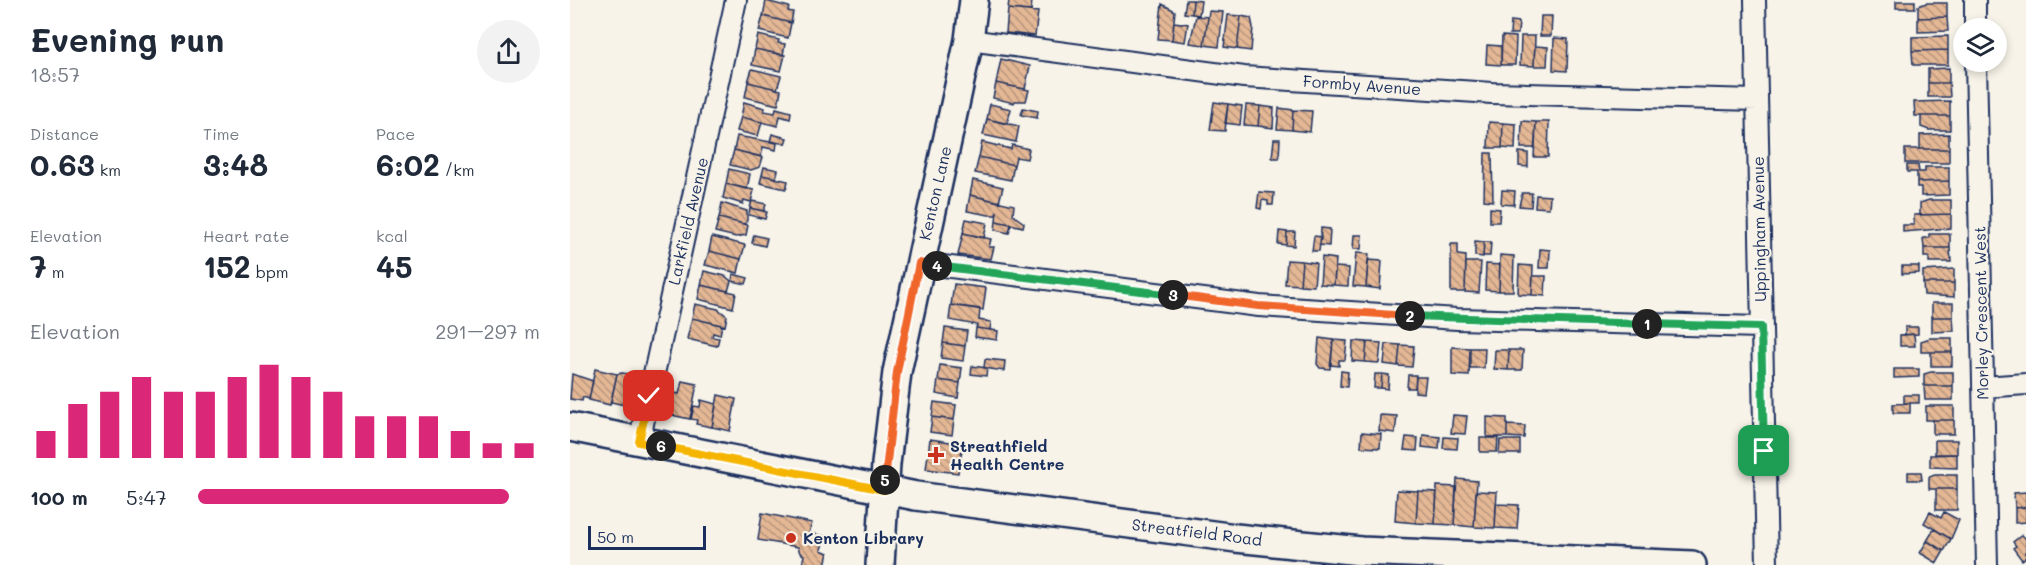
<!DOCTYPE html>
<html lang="en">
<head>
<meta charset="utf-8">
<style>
	:root { --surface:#fff; --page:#f2f2f3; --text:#1f2937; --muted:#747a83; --accent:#db2777 }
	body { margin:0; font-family:Mali,sans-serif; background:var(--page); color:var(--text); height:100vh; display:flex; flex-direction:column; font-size:22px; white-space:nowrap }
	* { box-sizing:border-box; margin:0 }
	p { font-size:20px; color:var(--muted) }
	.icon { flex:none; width:33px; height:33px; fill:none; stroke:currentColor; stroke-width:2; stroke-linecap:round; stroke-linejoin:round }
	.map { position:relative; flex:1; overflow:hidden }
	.sheet { display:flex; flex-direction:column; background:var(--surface); width:570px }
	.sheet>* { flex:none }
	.tools { position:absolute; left:1383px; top:18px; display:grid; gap:12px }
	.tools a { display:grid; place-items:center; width:54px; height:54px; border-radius:50%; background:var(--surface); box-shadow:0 3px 9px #0003; font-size:30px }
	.scale { position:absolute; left:18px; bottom:15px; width:118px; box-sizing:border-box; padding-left:6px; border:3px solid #1b2f5e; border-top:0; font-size:16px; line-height:21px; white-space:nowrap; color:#1b2f5e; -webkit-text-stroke:4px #f7f3e8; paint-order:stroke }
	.pin { position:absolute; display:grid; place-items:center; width:51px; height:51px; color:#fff; margin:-26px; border-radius:12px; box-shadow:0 3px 9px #0006 }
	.km { position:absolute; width:30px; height:30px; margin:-15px; border-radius:50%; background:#222; color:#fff; font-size:16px; line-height:30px; text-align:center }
	.round { display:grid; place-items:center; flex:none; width:63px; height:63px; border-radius:32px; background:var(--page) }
	.head { display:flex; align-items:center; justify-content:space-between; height:102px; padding:0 30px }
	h1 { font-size:33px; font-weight:700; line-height:45px }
	.stats { display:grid; grid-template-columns:repeat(3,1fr); gap:9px; height:102px; padding:6px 30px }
	.stats div { display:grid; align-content:center }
	.stats b { font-size:30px; font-weight:700 }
	.stats small { font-size:16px; font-weight:400 }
	.stats p { font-size:16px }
	.chart { height:168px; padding:12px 30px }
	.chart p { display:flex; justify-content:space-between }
	.chart svg { width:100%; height:108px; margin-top:6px; stroke:var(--accent); stroke-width:6 }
	ul { padding:0 30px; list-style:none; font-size:20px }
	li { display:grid; grid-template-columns:96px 72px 1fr; align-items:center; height:45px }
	li i { height:15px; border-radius:8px; background:var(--accent) }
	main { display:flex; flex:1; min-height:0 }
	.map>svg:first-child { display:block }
</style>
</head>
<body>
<main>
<section class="sheet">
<div class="head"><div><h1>Evening run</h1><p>18:57</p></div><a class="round"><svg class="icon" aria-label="share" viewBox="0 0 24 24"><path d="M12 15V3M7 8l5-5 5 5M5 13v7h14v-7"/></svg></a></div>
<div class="stats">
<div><p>Distance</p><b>0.63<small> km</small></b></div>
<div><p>Time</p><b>3:48</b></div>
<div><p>Pace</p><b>6:02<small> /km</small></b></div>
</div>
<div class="stats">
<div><p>Elevation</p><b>7<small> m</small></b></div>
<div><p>Heart rate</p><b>152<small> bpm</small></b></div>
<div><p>kcal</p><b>45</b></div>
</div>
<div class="chart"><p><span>Elevation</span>291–297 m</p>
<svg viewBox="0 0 160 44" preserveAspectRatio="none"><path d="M5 44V33M15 44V22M25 44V17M35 44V11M45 44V17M55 44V17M65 44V11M75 44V6M85 44V11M95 44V17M105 44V27M115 44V27M125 44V27M135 44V33M145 44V38M155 44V38"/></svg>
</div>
<ul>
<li><b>100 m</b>5:47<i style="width:91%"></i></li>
</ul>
</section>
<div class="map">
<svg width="1456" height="565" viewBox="0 0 1456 565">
	<defs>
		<pattern id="building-back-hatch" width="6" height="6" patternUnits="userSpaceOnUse" patternTransform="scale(1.5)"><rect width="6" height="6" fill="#e4b795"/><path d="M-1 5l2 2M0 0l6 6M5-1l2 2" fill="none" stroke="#b8957d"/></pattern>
	</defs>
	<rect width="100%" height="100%" fill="#f7f3e8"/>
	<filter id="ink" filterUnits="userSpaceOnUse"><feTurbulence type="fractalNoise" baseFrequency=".0167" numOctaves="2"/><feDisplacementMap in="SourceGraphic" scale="12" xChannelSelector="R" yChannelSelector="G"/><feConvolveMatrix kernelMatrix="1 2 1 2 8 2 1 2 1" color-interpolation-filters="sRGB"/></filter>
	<g filter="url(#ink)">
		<!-- building -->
		<path fill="url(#building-back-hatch)" stroke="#1b2f5e" stroke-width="1.5" d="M439,0H462L461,11L438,9Z
			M616,0H623L622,14L614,13Z
			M623,0L631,1L629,15L622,14Z
			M196,1L219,7L218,11L223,12L221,23L193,16Z
			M1326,1H1345V8H1326Z
			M1356,3H1377V17L1348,18V6Z
			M592,4L605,11L602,40L588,39Z
			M438,9L468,12L465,36L436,33Z
			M639,11L653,12L649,47L634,45Z
			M658,15L671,16L667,49L654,47Z
			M193,16L221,23L218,38L189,31Z
			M626,16L638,17L634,45L620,43Z
			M671,16L681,18L683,27L681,51L667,49Z
			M971,16H982L981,36H970Z
			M1377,17L1378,31L1348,32V18Z
			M941,21L949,22L948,34H940Z
			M604,22L618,24L615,42L602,40Z
			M188,35L209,40L208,43L215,44L213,55L185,49Z
			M932,36L946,37L945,65H931Z
			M951,36H965L964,66L950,65Z
			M1378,36V50L1342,51V37Z
			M984,38L998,39L997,71L983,70Z
			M917,45L931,46V65L916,64Z
			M965,46L978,47L977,66H964Z
			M185,49L215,55L211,71L182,65Z
			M1378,50V65H1343L1342,51Z
			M431,59L460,66L455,89L426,83Z
			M1379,68V83H1358V69Z
			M182,69L211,76L207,89L178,82Z
			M178,82L211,90L208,105L175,97Z
			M426,83L459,90L456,101H445L444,103L423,98Z
			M1358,83H1379L1380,97H1358Z
			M1380,101V116H1345L1344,102Z
			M174,102L195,108L194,111L205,113L206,108L221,112L220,119L210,116L208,126L171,117Z
			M644,102L658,104L655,131L640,130Z
			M420,104L441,109L437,124L417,119Z
			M658,104L672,106L670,125L655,123Z
			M676,105L690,106L688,126L674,125Z
			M690,106L704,108L703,128L688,126Z
			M453,108L468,111L467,118L451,115Z
			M709,108L723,110L722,130L707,129Z
			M723,110L742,111L740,132L722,130Z
			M1351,116H1380V130H1359L1351,127Z
			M171,117L192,122L188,136L167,131Z
			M417,119L449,126L446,142L413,135Z
			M952,121L966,122L965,148H951Z
			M919,122L933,123L932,148H918Z
			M966,122H979L978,157H964Z
			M933,123L946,124L945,149L932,148Z
			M202,134L217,138L215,144L200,141Z
			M1379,134V149H1350V135Z
			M167,136L207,143L206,150L193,147L191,157L164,150Z
			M704,139H710L709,158H702Z
			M412,142L441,149L442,145L459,149L457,159L446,157L444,165L409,157Z
			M1335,149H1379V163H1335Z
			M164,150L193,157L190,167L181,170L160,165Z
			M949,152L958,153V167L949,166Z
			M915,153H922L923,201L914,200Z
			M409,157L444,165L441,180L405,173Z
			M1337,165H1348L1349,172H1355V167H1379V181L1347,182V172H1337Z
			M194,167L208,170L206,178L192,175Z
			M159,169L180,174L177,189L156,184Z
			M192,175L218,181L216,189L190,183Z
			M403,180L433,187L429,202L400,195Z
			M1379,181V195L1351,196V187H1347V182Z
			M156,184L184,190L181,202L174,200L173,204L153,198Z
			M932,190L945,191L944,205L931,204Z
			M689,192L704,193L703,205H698V201L692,200L691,209L687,208Z
			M952,193H962L961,207L949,206Z
			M400,195L444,205L443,215L454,223L453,227L426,221L427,211L426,215H419L397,211Z
			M966,195L980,196L979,208L965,207Z
			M1359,200H1381V214L1350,215V203Z
			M182,201L196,204L194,211L180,208Z
			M152,203L177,211V221L174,224L149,218Z
			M180,208L197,212L195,219L179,215Z
			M920,208L930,209L929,222H920Z
			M1381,214V228L1333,232V225H1344V215Z
			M149,218L178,225L176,235L166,237L145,232Z
			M396,219L417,223L414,238L393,233Z
			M426,221L441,224L439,233L425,230Z
			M751,228L760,229L759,246L750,245Z
			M709,231L717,232L716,245L708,244Z
			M717,232H725L724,246L716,245Z
			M393,233L421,239L419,247H424L421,259L388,255Z
			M1359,234H1380V248H1354L1353,238H1359Z
			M184,235L197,238L195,246L182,243Z
			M784,235H792L791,249H783Z
			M744,236L751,237L749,251H742Z
			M142,237L175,245L171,259L139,251Z
			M905,241L914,242L913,257L905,256Z
			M914,242H921L920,256H913Z
			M881,244H888V255L896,256L895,292H881Z
			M1354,248H1380L1381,262H1359V257H1354Z
			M970,249L980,250L979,268H969Z
			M139,251L171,259L168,273L135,265Z
			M786,253L799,254L796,287L783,286Z
			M930,255L944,256L943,291H929Z
			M752,257L766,259L764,285L750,284Z
			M717,260L732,261L730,285L715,284Z
			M798,260L812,261L810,289L796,287Z
			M732,261L746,263L744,286L730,285Z
			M896,262H911L909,293L895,292Z
			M916,264L930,265L929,291L915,290Z
			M949,265L963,266L962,295L948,294Z
			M1332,266H1349V273L1332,274Z
			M765,267L779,268L778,286L764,285Z
			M1384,269V283H1353V271Z
			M134,271L155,276L161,281L158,291L131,285Z
			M163,274L178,278L176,284L162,281Z
			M963,276H976L975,296L962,295Z
			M1353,283H1384V297L1354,295Z
			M384,284L416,288L413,310L381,305Z
			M131,285L166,293L163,308L128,299Z
			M1362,303H1383V317H1362Z
			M125,304L148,309L157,316L155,326L122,318Z
			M381,305L410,309L409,320L421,322L420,330L406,328L407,325L379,320Z
			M1362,317H1383L1384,331L1362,332Z
			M122,318L152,325L150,335L143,333L142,337L149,338L147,346L117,339Z
			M1335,327H1348V334L1335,335Z
			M375,328L397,331L395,346L373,343Z
			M406,328L428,331L427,340L405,337Z
			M1344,334L1345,346H1330V335Z
			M749,338L763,340L760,369L750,368L747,364Z
			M1360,338H1382V352H1351V341Z
			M763,340L777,341L775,360H769V366L761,365Z
			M783,341L797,342L795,362L782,361Z
			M797,342L811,343L809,363L795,362Z
			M373,343L395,346L393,361L371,358Z
			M816,344L830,345L828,366L814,364Z
			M830,345L844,346L842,367L828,366Z
			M882,347L900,348L899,376L882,375Z
			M900,348H915L914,368H900Z
			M925,350H939L938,370L924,369Z
			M939,350H953L952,370H938Z
			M1361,352H1382V366H1361Z
			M415,359L435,361L434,371L414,368Z
			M370,365L392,368L390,383L368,380Z
			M402,366L417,368L416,376L401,374Z
			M25,369L47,374L40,405L19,400Z
			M1324,369H1349V377L1324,378Z
			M771,371L778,372L777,387L770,386Z
			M1361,372H1383V386H1354V374Z
			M52,373L66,375L64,382L60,381L55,405L41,402L47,374Z
			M2,374L23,381L19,399L13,397L12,401L0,399Z
			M805,374H812L811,388H804Z
			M812,374L819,375L818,389L811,388Z
			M838,375H846L845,388H837Z
			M846,377H856L854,393L845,392Z
			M368,380L390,383L388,398L366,394Z
			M112,381L127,384L120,419L96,414L101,392L109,394Z
			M1354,386H1383V400H1355Z
			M148,395L166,399L160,431L142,427Z
			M1334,395H1349V403H1334Z
			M131,400L146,404L142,427L126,424L127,420L121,419L124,406L130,407Z
			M364,402L386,405L384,420L362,417Z
			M1340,403V413H1323V404Z
			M1356,406H1384V420H1356Z
			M810,415L827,416L825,433L809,431Z
			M883,415L897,416L895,434L881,433Z
			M362,417L384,420L382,435L360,432Z
			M917,417L937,418V437H917Z
			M1363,420H1384V434H1363Z
			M937,425L955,426L954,438L937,437Z
			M792,432L811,434L810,448L791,447Z
			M853,435L870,437L869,449L852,447Z
			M836,437L848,438L847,451L834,450Z
			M874,437L888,438L887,449L873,448Z
			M910,438H928L927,452H910Z
			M360,439L393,444L388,473L356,469Z
			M930,440H950V454H929Z
			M1365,440H1387V454H1365Z
			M1387,454V468L1360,467V455Z
			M1338,472H1351L1352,480H1338Z
			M1365,475H1387V489H1359V477Z
			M887,479L907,481L904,527L884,525Z
			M867,486L886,487L884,525L865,524Z
			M1366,489H1387V510H1366Z
			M827,490L848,491L846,523L825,521Z
			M848,491L867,492L865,524L846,523Z
			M906,491L927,492L925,528L904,527Z
			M1456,492V507L1445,508L1444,493Z
			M926,504L949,505L947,529L925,528Z
			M1456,507V522L1445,523V508Z
			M1360,512L1371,518L1374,512L1389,520L1381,539L1354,523Z
			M192,513L242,523L239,533L255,536L251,550L258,553L255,565H232L234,555L230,553L228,547L188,540Z
			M1364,529L1381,539L1374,551L1357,541Z
			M1452,535L1456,539V557L1452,560L1443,548L1446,546L1443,542Z
			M1357,541L1374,551L1367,563L1350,553Z"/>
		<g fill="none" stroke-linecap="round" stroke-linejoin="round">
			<defs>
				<path id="street" d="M1185,0L1197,565
					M1405,0V28
					M399,40L674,77L922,93L1187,100
					M1406,62L1417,565
					M349,263L689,306L887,319L1191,327
					M1413,387L1456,384
					M69,442L166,0"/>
				<path id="secondary" d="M0,427L346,496L666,538L791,551L1122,565
					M310,565L316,464L327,372L399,40L404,0"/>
			</defs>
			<!-- street casing -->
			<use href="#street" stroke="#1b2f5e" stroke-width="24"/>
			<!-- secondary casing -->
			<use href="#secondary" stroke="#1b2f5e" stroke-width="32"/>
			<!-- street -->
			<use href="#street" stroke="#f7f3e8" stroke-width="20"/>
			<!-- secondary -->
			<use href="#secondary" stroke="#f7f3e8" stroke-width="27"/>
		</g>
	</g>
	<g fill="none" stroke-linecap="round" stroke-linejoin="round" filter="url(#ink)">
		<defs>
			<path id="split-1" d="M1077,324L1191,327L1194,451"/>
			<path id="split-2" d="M840,316L1077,324"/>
			<path id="split-3" d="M603,295L688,306L840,316"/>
			<path id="split-4" d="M367,266L603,295"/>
			<path id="split-5" d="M315,480L327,372L349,263L367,266"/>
			<path id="split-6" d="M91,446L314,490L315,480"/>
			<path id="split-7" d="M79,396L69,442L91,446"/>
		</defs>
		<!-- split-1 casing -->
		<use href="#split-1" stroke="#fff" stroke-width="12"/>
		<!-- split-2 casing -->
		<use href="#split-2" stroke="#fff" stroke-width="12"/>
		<!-- split-3 casing -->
		<use href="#split-3" stroke="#fff" stroke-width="12"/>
		<!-- split-4 casing -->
		<use href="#split-4" stroke="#fff" stroke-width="12"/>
		<!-- split-5 casing -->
		<use href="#split-5" stroke="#fff" stroke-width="12"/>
		<!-- split-6 casing -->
		<use href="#split-6" stroke="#fff" stroke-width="12"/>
		<!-- split-7 casing -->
		<use href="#split-7" stroke="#fff" stroke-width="12"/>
		<!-- split-1 -->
		<use href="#split-1" stroke="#22a559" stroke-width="8"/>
		<!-- split-2 -->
		<use href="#split-2" stroke="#22a559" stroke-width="8"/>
		<!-- split-3 -->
		<use href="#split-3" stroke="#f0652b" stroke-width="8"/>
		<!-- split-4 -->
		<use href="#split-4" stroke="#22a559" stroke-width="8"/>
		<!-- split-5 -->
		<use href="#split-5" stroke="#f0652b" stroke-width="8"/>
		<!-- split-6 -->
		<use href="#split-6" stroke="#f5b400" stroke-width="8"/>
		<!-- split-7 -->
		<use href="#split-7" stroke="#f5b400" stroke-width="8"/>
	</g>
	<!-- markers -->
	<g fill="#c8321e" stroke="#f7f3e8" stroke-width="2">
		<path d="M363 446h6v6h6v6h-6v6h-6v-6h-6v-6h6z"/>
		<circle cx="221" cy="538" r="6"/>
	</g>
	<g text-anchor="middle" stroke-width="4.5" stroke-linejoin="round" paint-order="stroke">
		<!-- street labels -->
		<g font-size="16" fill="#1b2f5e" stroke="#f7f3e8">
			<text transform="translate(792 85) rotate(4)" y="6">Formby Avenue</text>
			<text transform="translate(365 193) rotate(-77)" y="6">Kenton Lane</text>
			<text transform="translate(118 221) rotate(-77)" y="6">Larkfield Avenue</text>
			<text transform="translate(1189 229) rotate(-91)" y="6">Uppingham Avenue</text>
			<text transform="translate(1411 313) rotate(-91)" y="6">Morley Crescent West</text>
			<text transform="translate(627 532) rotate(7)" y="6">Streatfield Road</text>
		</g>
		<!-- poi labels -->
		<g font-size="16" font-weight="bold" fill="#1b2f5e" stroke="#f7f3e8" text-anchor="start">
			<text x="380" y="452">Streathfield<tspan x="380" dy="18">Health Centre</tspan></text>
			<text x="233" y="544">Kenton Library</text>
		</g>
	</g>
</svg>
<div class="tools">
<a><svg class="icon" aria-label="layers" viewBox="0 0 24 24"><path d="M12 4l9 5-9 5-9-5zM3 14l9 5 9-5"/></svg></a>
</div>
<div class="scale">50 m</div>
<div class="pin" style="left:1194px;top:451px;background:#1e9e55"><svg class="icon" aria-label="arrive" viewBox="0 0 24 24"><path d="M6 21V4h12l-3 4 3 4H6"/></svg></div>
<div class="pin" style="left:79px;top:396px;background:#d93025"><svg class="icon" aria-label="check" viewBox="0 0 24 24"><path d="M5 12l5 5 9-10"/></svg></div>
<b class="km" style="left:1077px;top:324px">1</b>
<b class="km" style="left:840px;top:316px">2</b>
<b class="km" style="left:603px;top:295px">3</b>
<b class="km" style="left:367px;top:266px">4</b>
<b class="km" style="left:315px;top:480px">5</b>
<b class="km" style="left:91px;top:446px">6</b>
</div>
</main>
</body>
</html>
